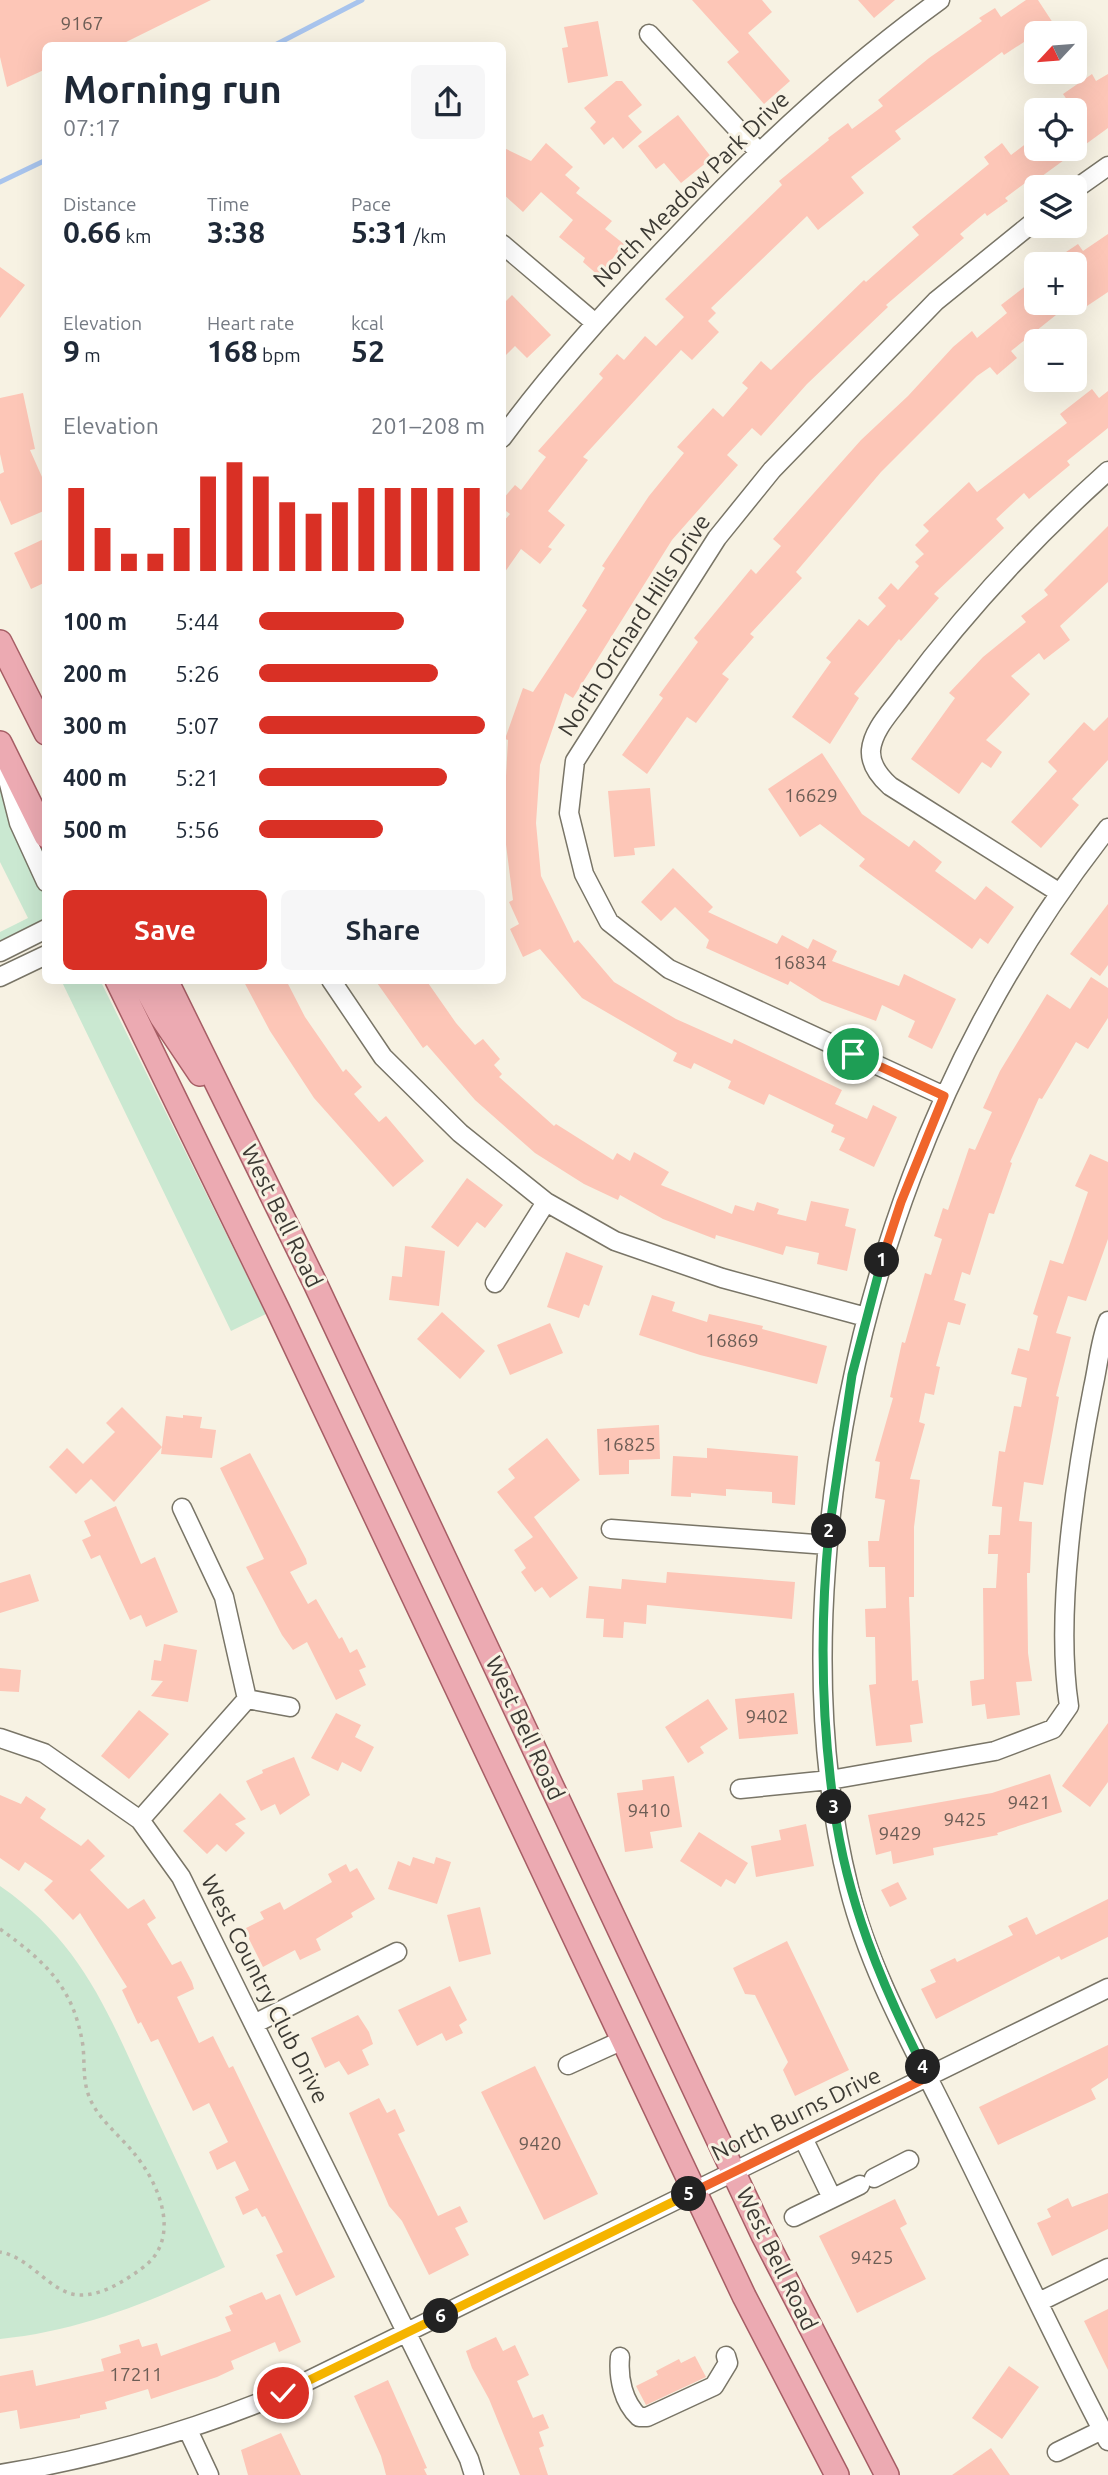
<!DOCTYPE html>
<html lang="en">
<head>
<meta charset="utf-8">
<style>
	:root { --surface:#fff; --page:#f6f6f7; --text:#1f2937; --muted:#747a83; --accent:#d93025 }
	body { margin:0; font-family:Ubuntu,sans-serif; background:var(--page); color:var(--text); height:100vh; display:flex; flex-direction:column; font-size:26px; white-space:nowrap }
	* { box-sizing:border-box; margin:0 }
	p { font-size:23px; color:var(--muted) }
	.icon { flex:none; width:38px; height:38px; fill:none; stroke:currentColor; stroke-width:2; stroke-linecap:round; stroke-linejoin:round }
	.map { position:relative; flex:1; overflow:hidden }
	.panel { position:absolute; left:42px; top:42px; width:464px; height:942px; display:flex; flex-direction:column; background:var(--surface); border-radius:10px; box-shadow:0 7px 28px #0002 }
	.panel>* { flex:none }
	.needle { width:46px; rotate:244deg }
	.controls { position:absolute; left:1024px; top:21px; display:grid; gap:14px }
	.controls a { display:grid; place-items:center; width:63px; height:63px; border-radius:10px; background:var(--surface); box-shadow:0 7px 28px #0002; font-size:35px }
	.pin { position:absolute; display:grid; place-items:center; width:60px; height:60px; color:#fff; margin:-30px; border:4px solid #fff; border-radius:50%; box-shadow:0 2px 7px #0007 }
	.km { position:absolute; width:35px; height:35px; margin:-18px; border-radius:50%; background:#222; color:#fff; font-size:19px; line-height:35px; text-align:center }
	.round { display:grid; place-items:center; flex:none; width:74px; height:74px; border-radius:10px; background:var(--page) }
	.head { display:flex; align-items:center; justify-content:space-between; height:119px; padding:0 21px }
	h1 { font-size:38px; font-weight:700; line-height:52px }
	.figures { display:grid; grid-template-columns:repeat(3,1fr); gap:10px; height:119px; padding:7px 21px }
	.figures div { display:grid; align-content:center }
	.figures b { font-size:30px; font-weight:700 }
	.figures small { font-size:19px; font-weight:400 }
	.figures p { font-size:19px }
	.chart { height:196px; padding:14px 21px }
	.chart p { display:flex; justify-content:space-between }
	.chart svg { width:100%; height:126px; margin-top:7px; stroke:var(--accent); stroke-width:6 }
	.primary-button { display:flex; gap:14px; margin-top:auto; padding:14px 21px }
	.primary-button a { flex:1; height:80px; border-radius:10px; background:var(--accent); color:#fff; font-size:28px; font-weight:700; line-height:80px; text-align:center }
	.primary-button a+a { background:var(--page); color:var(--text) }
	ul { padding:0 21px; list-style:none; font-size:23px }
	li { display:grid; grid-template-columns:112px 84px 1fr; align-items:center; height:52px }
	li i { height:18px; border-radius:9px; background:var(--accent) }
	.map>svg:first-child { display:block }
</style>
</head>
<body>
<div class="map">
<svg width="1108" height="2475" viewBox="0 0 1108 2475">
	<rect width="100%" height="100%" fill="#f7f2e3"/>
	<!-- green -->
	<path fill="#cae8d1" d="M0,782L18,840L46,896L45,918L0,943V932L28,918L0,862Z
		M61,980H100L266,1314L231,1331Z
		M0,1886C83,1943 109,2015 149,2102C175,2157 200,2212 225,2267C152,2301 81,2331 0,2339Z"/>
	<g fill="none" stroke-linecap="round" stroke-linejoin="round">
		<!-- stream -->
		<path stroke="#a8c4ed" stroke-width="5" d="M273,46L362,0
			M0,182L46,160"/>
	</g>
	<!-- building -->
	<path fill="#fdc6b7" d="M0,0H211L118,46H46V69L7,87L0,57Z
		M692,0H762L772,12L748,33L790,81L764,104L727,62L739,52Z
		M858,0H895L874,18Z
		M1026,0H1038L1053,23L1004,55L1002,52L895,131L901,139L851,177L864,193L818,230L807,216L711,308L716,313L708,321L719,332L692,360L681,350L583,457L588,460L548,511L565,525L548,547L552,549L540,564L521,549L502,576V523L510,514L502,508V500L515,485L521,490L546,457L538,451L603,378L599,374L617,354L624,360L645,336L656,346L684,317L665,299L782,185L779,181L829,140L828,138L848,123L852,129L883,106L878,100L929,58L982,21L979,18L995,8L1001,17Z
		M598,21L608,76L568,83L562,48L568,47L564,27Z
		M1092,74L1096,81L1108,74V128L1038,179L1036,175L1005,198L1008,201L987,216L985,213L960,234L964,238L886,305L888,307L807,384L761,436L752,428L727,455L738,465L672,540L573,698L565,693L540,765L536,823L541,876L574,943L578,940L614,982L676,1019L732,1044L734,1039L842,1090L835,1104L867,1119L873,1105L897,1117L874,1167L839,1150L845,1138L831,1132L834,1125L769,1094L764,1105L728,1088L731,1081L694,1063L691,1069L673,1061L677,1053L582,998L540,949L523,957L510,929L519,924L509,902L513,900L502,813V776H506L508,740L505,739L523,688L533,692L587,610L582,606L605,568L602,566L649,496L684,453L677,447L713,408L723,417L748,388L742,383L761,361L771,370L864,280L866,282L919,235L912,227L989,164L984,157L1002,143L1011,155L1036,136V149H1074V110L1063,94Z
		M616,81H622L642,105L628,116L642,132L623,149L613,137L604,145L590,128L596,122L584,108Z
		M678,115L712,158L681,183L664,163L656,169L638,146Z
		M546,143L573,167L565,175L580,188L576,193L612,221L605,229L624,244L599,276L583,262L585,258L559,237L573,220L541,192L523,212L502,193V147L531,161Z
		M1108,234V292L1087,306L1080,296L1074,300V264H1048L1078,244L1083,251Z
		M0,267L25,285L0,318Z
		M1036,278V303H1071L1011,351L1017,358L997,375L990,367L977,376L881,472L796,572L802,578L750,634L754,637L722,674L729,679L696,723L687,717L647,774L622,755L663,698L659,695L698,642L694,638L751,569L756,574L781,546L773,539L861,440L908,396L953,347L972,331L977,338L1007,313L1001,305Z
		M512,295L551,335L527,358L515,346L502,359V305Z
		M1092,389L1099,398L1108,391V428L1067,461L1070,465L1029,499L1024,493L996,519L1004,528L934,594L939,598L901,641L899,639L854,694L859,698L830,744L792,717L831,662L826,658L859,619L868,626L886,606L878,598L891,583L898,590L919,566L915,562L924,554L915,545L929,531L923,525L969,482L977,492L1067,423L1060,414Z
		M23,393L35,449L30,450L46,486V510L11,525L0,500V474L4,472L0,454V398Z
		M1108,526V582L1060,626L1070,640L1044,660L1039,653L1011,676L1030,694L986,740L1002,752L991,768L982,762L959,794L911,759L955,698L949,693L983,657L1026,622L1021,616L1048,595L1044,590Z
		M46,538V582L31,589L14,553Z
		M1108,717V760L1072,799L1079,805L1041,848L1011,822L1057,771L1048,762L1084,722L1094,731Z
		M822,753L862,814L909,847L914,840L942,862L935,871L975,900L986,886L1014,907L988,944L980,938L972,949L859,866L865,859L820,824L800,837L768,789Z
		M650,788L655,846L634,848L635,855L614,857L608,791Z
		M673,868L713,907L708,912L777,944L782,935L808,949L813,939L837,951L832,961L899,986L904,974L956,999L932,1049L908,1037L915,1021L882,1005L876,1021L822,1001L790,981L788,985L706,948L709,940L675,907L661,921L641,902Z
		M1108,904V965L1100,976L1070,954Z
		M1091,977L1108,988V1018L1088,1049L1076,1042L1042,1099L1039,1098L1010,1162L1012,1163L994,1214L989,1213L970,1275L962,1272L954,1300L966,1304L960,1325L948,1322L936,1366L940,1367L934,1395L925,1393L919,1422L925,1424L910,1479L920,1480L914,1527V1597H909L912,1681L918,1680L923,1723L910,1725L912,1742L876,1746L869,1685L876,1684L875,1637H866L865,1609L886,1608L885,1567H869L868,1541H879L885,1500L875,1498L880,1462L875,1461L893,1398L890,1397L902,1342L905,1343L925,1273L931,1275L942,1239L934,1236L943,1208L948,1210L969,1148L975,1150L992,1112L983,1108L1000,1071L1047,994L1070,1009Z
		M243,980H286L305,1017L343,1072L346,1069L362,1087L354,1094L379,1122L386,1116L424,1161L393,1187L314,1098L270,1031Z
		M375,980H426L456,1023L475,1045L483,1039L500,1059L494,1065L502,1074L499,1077L554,1126L556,1124L613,1160L617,1153L630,1161L634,1152L669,1172L661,1185L732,1214L735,1205L754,1211L757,1202L779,1209L777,1214L806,1221L811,1201L849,1209L845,1226L856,1229L847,1271L817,1264L819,1253L786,1246L783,1255L716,1235L715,1239L663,1219L620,1195L618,1200L584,1184L535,1153L475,1100L427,1045L423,1048Z
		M1090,1154L1108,1162V1239L1086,1301L1068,1296L1056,1333L1071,1337L1056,1396L1059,1397L1043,1485L1024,1482L1019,1521L1032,1522L1030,1573H1027L1028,1653L1032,1681L1016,1682L1020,1715L987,1719L985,1704L972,1706L970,1681L984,1679L983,1588H996L998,1554H988L989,1535H1000L1002,1507L992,1506L999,1451L1005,1452L1014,1406L1021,1407L1027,1378L1011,1374L1018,1348L1029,1351L1038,1316L1033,1314L1050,1260L1063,1264L1088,1192L1075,1186Z
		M467,1178L503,1205L485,1228L477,1222L458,1247L431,1227Z
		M405,1246L445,1251L439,1306L389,1300L392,1276L402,1277Z
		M566,1252L603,1266L589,1306L584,1304L579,1318L547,1307Z
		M652,1295L675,1302L672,1311L707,1322L709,1314L763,1326L762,1329L827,1346L817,1384L700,1355L639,1335Z
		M442,1312L485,1351L460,1379L417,1339Z
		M550,1323L563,1353L510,1375L497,1345Z
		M122,1407L162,1447L114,1502L91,1479L76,1494L49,1467L67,1448L83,1464L115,1432L106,1423Z
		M183,1415L202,1417L200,1428L216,1430L212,1458L161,1454L166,1416L183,1418Z
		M659,1425L660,1459L629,1460V1474L599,1475L597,1429Z
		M547,1438L580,1480L534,1517L578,1578L550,1598L542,1587L535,1592L521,1572L526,1568L514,1550L533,1537L497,1492L515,1478L508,1469Z
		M707,1448L798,1456L795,1505L772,1503V1492L726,1489V1496L691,1493V1497L671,1496L673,1456L707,1458Z
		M250,1453L306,1559L307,1564L290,1572L308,1604L316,1599L339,1639L342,1637L350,1653L357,1649L366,1667L359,1670L366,1685L336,1700L307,1642L293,1650L282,1635L246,1567L264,1559L220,1468Z
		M116,1506L141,1564L155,1557L178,1612L146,1627L141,1615L130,1620L100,1555L91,1559L82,1540L91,1536L84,1521Z
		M667,1572L795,1582L792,1619L647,1605L646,1624L624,1622L623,1638L603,1637L604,1619L586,1618L589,1586L621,1589L622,1579L666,1583Z
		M30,1574L39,1601L0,1613V1583Z
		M164,1644L197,1650L188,1702L151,1696L163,1681L151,1680L154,1660L161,1661Z
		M0,1668L21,1670L19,1692L0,1691Z
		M794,1693L798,1734L739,1739L735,1699Z
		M708,1699L728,1729L700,1747L704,1753L688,1763L665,1727Z
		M139,1710L169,1734L129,1779L101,1756Z
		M336,1713L361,1725L355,1737L374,1747L361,1772L342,1762L338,1771L311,1758Z
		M1108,1723V1782L1090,1807L1062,1786Z
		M294,1757L310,1795L280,1815L275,1804L261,1811L246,1781L263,1773L262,1770Z
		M1050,1774L1062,1812L997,1833L998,1835L933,1848L934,1855L893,1864L891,1851L876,1855L868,1815L992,1793Z
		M674,1776L682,1827L650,1832L653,1848L625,1852L617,1793L643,1790L642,1780Z
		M220,1793L246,1819L235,1824L245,1833L226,1852L217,1844L207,1854L183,1831Z
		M0,1795L21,1804L26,1796L46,1809L40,1818L81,1846L88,1839L105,1856L90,1870L128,1909L144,1899L156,1918L147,1924L172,1965L181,1961L192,1982L194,1989L177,1997L199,2043L213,2036L229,2068L233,2066L335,2277L296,2296L276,2255L283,2252L265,2216L262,2217L257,2208L243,2215L235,2197L249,2190L235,2161L217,2170L209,2152L228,2142L209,2103L193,2111L158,2039L151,2042L141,2022L138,2024L122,1990L127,1987L80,1913L73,1920L44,1890L53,1881L25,1862L19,1871L0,1858Z
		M806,1824L814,1866L756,1877L751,1846L781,1840L779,1830Z
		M699,1832L748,1863L735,1884L726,1879L721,1887L680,1861Z
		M413,1857L434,1864L436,1857L451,1862L437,1904L388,1889L398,1861L410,1866Z
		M346,1864L350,1872L357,1868L375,1899L351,1913L353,1917L316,1939L321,1950L300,1960L295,1950L263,1967L244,1929L264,1919L260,1912L280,1902L284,1910L332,1882L328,1874Z
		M898,1882L907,1899L890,1907L881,1890Z
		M1108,1899V1937L1061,1960L1059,1956L936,2019L921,1989L936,1982L930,1970L955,1958L957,1962L1013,1935L1008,1926L1027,1917L1036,1935Z
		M480,1907L491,1954L459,1962L447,1915Z
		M787,1941L849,2070L795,2096L783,2070L788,2062L755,1995L745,1994L733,1968Z
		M450,1986L467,2020L459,2025L463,2033L446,2041L442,2033L417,2046L398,2010Z
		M358,2015L369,2032L373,2044L362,2050L369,2065L348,2075L339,2061L325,2068L311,2038Z
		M1108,2045V2078L1091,2089L1096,2099L998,2145L979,2107Z
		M535,2066L598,2194L544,2220L481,2092Z
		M379,2098L387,2113L395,2109L405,2131L398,2134L438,2216L460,2206L468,2222L455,2228L469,2255L429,2275L402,2221L389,2206L349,2113Z
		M1108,2193V2229L1052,2256L1037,2223L1051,2217L1047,2209L1068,2198L1072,2207Z
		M895,2199L907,2224L900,2228L926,2279L857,2313L819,2236Z
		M262,2292L266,2300L280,2294L301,2342L279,2352L275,2342L231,2361L234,2369L217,2377L151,2399L148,2389L105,2402L107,2409L80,2415V2418L20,2429L17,2410L0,2413V2376L33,2370L36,2386L104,2371L101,2359L121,2353L119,2345L139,2339L142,2347L157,2343L161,2356L231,2331L225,2317L233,2314L229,2306Z
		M1108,2309V2370L1084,2321Z
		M496,2337L503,2351L515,2345L529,2375L517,2381L533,2418L543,2414L549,2428L539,2432L544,2446L539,2448L548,2475H520L489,2399L472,2368L466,2351Z
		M695,2356L706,2377L646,2405L636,2386L658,2375L656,2371L679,2359L681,2363Z
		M1009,2366L1039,2387L1002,2439L972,2418Z
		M388,2380L427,2468L424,2469L427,2475H386L381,2456L354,2396Z
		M281,2433L301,2475H248L241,2450Z
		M991,2448L1010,2475H952Z"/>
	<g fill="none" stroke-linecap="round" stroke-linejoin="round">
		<defs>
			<path id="minor" d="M649,34L758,151
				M1074,190L1108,166
				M502,244L594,322
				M502,438C555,366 614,301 676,237C758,150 843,70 940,0
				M4,764L19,823L46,882
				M1108,828C941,1040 846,1298 826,1567C818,1674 823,1784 849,1888C871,1976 918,2055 957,2136C1007,2237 1055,2341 1108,2441
				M1060,893L890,786C880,777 870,764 871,750C873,729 892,711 903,695C964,613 1032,539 1108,471
				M0,952L46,929
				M0,977L46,955
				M331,980L383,1057L460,1133L546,1202L615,1241L722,1278L866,1317
				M944,1096L669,969L609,922L584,874L569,813L575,761L717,538L772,470L936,301L1036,220
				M495,1283L546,1202
				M611,1529L828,1545
				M247,1699L290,1707
				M0,1738L44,1753L140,1820L181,1877L469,2459L474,2475
				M740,1789L830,1780L995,1751L1053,1729L1069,1706C1055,1615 1075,1479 1093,1388C1098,1366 1100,1341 1108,1321
				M140,1820L247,1699L224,1597L182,1508
				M256,2023L397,1952
				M568,2065L623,2040
				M803,2138L832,2198
				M874,2178L909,2160
				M794,2217L860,2185
				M1039,2302L1108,2268
				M620,2357C618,2378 623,2402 639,2417H647L714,2386L728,2363L726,2356
				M188,2430L209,2475
				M1057,2452L1102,2430
				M0,2474C98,2458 192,2431 283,2393L1108,1988"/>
			<path id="major" d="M0,642L46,733
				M0,743L46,836
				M117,980L278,1310L744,2296L837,2475
				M142,980L161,1016L200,1074
				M166,980L314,1281L763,2235L887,2475"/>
		</defs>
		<!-- minor casing -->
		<use href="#minor" stroke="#797567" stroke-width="21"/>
		<!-- major casing -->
		<use href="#major" stroke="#a65e65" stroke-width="26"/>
		<!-- path -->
		<path stroke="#bab6aa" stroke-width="3.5" stroke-dasharray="3.5 5" stroke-linecap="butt" d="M0,1929C46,1962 74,1988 83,2046C85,2066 82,2084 92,2103C101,2121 120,2136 133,2152C160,2184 183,2240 141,2269C123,2282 101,2296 78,2295C49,2292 32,2258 0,2252"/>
		<!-- minor -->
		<use href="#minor" stroke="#fff" stroke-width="18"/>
		<!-- major -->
		<use href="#major" stroke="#ecaab2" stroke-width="23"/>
	</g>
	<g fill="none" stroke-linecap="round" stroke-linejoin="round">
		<defs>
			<path id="split-1" d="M853,1054L944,1096L901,1202L882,1260"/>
			<path id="split-2" d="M829,1531L852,1375L882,1260"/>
			<path id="split-3" d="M829,1531C820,1623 821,1716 834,1807"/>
			<path id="split-4" d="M834,1807C847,1901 881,1983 923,2067"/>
			<path id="split-5" d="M689,2194L928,2077L923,2067"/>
			<path id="split-6" d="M441,2316L689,2194"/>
			<path id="split-7" d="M283,2393L441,2316"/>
		</defs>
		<!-- split-1 casing -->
		<use href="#split-1" stroke="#fff" stroke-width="14"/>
		<!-- split-2 casing -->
		<use href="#split-2" stroke="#fff" stroke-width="14"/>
		<!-- split-3 casing -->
		<use href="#split-3" stroke="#fff" stroke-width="14"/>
		<!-- split-4 casing -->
		<use href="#split-4" stroke="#fff" stroke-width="14"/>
		<!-- split-5 casing -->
		<use href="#split-5" stroke="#fff" stroke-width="14"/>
		<!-- split-6 casing -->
		<use href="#split-6" stroke="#fff" stroke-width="14"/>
		<!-- split-7 casing -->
		<use href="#split-7" stroke="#fff" stroke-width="14"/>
		<!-- split-1 -->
		<use href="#split-1" stroke="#f0652b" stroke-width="9"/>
		<!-- split-2 -->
		<use href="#split-2" stroke="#22a559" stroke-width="9"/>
		<!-- split-3 -->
		<use href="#split-3" stroke="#22a559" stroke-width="9"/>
		<!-- split-4 -->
		<use href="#split-4" stroke="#22a559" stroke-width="9"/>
		<!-- split-5 -->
		<use href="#split-5" stroke="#f0652b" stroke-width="9"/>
		<!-- split-6 -->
		<use href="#split-6" stroke="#f5b400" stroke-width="9"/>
		<!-- split-7 -->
		<use href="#split-7" stroke="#f5b400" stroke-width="9"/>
	</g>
	<g text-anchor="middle" stroke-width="6" stroke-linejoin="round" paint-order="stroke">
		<!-- number labels -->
		<g font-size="19" fill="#6c5d55">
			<text x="82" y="30">9167</text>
			<text x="811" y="802">16629</text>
			<text x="800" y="969">16834</text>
			<text x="732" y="1347">16869</text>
			<text x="629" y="1451">16825</text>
			<text x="767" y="1723">9402</text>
			<text x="1029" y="1809">9421</text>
			<text x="649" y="1817">9410</text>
			<text x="965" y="1826">9425</text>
			<text x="900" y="1840">9429</text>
			<text x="540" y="2150">9420</text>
			<text x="872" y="2264">9425</text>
			<text x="136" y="2381">17211</text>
		</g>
		<!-- street labels -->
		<g font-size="23" fill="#3c3a34" stroke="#f7f2e3">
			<text transform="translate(691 189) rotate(-45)" y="8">North Meadow Park Drive</text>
			<text transform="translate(634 625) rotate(-57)" y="8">North Orchard Hills Drive</text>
			<text transform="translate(282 1216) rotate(64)" y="8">West Bell Road</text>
			<text transform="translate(525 1728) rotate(65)" y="8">West Bell Road</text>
			<text transform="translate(265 1989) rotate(63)" y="8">West Country Club Drive</text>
			<text transform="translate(796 2114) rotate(-26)" y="8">North Burns Drive</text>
			<text transform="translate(777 2259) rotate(64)" y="8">West Bell Road</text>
		</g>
	</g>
</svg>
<div class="controls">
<a><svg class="needle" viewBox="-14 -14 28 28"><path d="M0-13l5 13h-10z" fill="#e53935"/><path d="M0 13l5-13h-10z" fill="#747a83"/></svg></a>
<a><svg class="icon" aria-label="locate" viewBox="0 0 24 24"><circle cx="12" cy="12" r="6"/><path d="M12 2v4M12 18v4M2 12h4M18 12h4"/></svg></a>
<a><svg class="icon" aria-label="layers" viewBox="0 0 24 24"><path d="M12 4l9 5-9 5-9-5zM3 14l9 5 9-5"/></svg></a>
<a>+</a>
<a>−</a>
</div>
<div class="pin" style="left:853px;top:1054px;background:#1e9e55"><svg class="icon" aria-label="arrive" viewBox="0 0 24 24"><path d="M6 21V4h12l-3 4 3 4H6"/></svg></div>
<div class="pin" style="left:283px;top:2393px;background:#d93025"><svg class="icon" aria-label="check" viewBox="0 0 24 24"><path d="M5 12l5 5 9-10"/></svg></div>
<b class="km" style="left:882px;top:1260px">1</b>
<b class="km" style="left:829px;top:1531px">2</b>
<b class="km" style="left:834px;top:1807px">3</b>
<b class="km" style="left:923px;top:2067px">4</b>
<b class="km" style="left:689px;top:2194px">5</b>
<b class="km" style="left:441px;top:2316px">6</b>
<section class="panel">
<div class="head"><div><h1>Morning run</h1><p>07:17</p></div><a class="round"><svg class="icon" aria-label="share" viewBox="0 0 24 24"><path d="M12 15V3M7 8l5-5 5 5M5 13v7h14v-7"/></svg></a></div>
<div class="figures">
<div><p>Distance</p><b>0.66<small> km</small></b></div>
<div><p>Time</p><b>3:38</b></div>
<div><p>Pace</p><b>5:31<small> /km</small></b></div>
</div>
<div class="figures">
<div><p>Elevation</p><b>9<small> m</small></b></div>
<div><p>Heart rate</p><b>168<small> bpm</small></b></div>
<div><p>kcal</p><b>52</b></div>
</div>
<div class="chart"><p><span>Elevation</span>201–208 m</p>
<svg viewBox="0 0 160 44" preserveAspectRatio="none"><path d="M5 44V15M15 44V29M25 44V38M35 44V38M45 44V29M55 44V11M65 44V6M75 44V11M85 44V20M95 44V24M105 44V20M115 44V15M125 44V15M135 44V15M145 44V15M155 44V15"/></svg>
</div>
<ul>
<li><b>100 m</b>5:44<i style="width:64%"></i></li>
<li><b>200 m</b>5:26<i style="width:79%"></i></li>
<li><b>300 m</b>5:07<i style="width:100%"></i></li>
<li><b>400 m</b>5:21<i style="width:83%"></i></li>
<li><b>500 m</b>5:56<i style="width:55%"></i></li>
</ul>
<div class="primary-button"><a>Save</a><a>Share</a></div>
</section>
</div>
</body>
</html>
